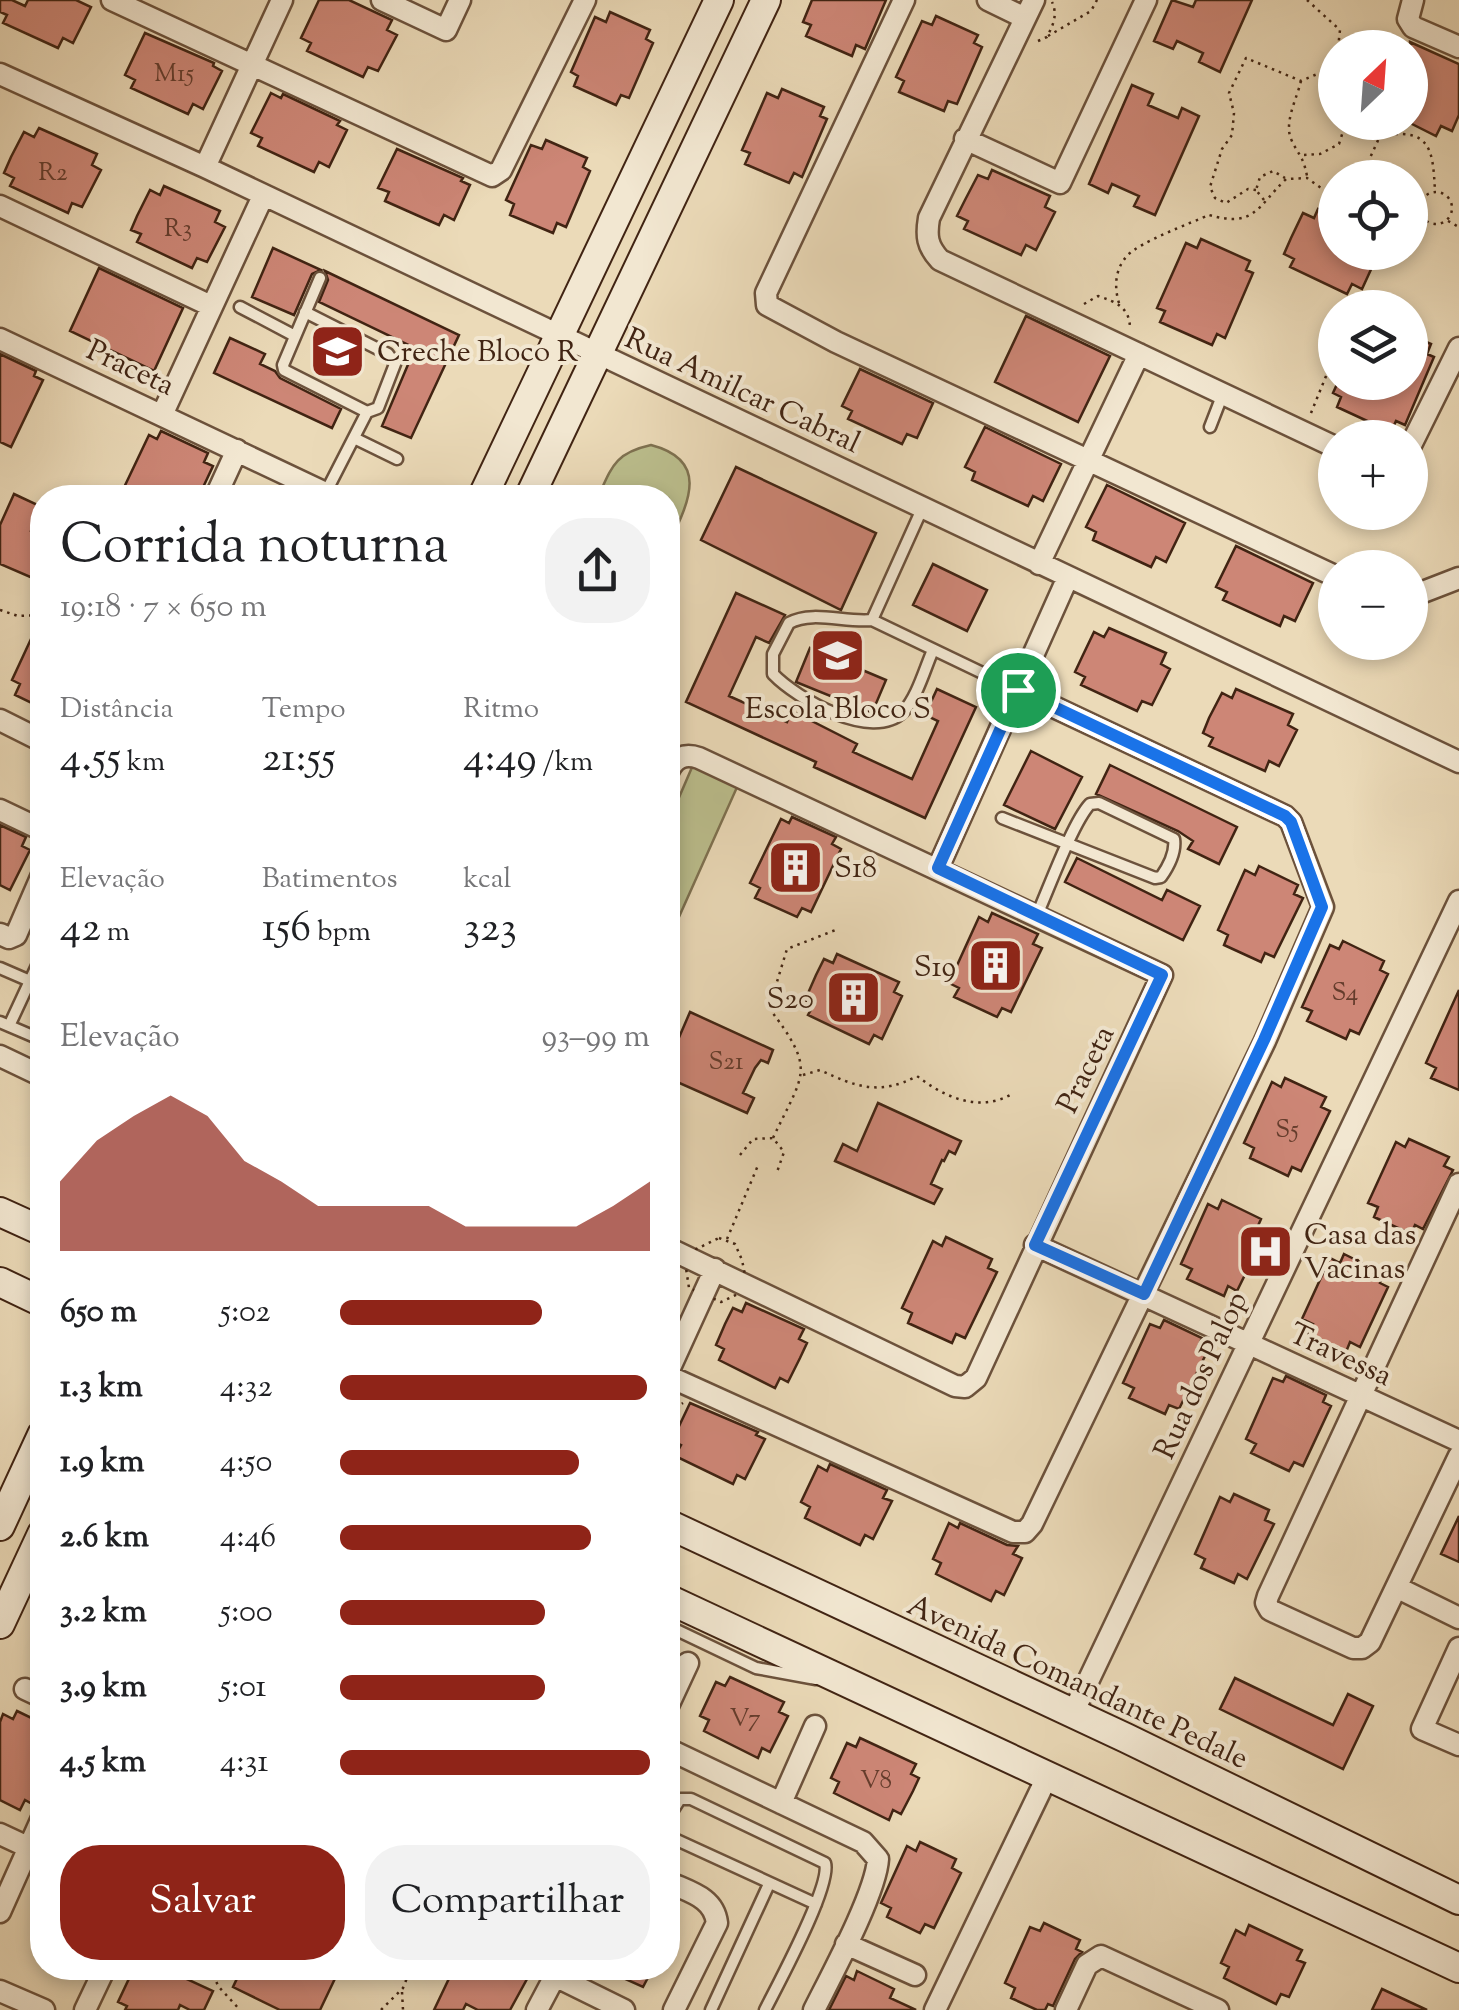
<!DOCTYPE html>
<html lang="pt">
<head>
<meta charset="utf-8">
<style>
	:root { --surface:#fff; --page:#f2f2f2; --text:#202124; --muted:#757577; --accent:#8f2418 }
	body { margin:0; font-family:"Sorts Mill Goudy",serif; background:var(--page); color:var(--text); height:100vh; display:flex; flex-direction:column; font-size:38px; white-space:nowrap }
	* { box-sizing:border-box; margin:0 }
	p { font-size:32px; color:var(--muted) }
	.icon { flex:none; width:55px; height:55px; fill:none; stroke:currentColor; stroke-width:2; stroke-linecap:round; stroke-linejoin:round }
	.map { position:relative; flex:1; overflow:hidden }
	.sheet { position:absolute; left:30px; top:485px; width:650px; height:1495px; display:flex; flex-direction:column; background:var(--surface); border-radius:40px; box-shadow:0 5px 15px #0003 }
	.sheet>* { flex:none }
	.needle { width:65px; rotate:25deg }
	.buttons { position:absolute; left:1318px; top:30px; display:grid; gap:20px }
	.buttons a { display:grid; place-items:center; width:110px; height:110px; border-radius:50%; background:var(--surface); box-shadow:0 5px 15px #0003; font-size:50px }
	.pin { position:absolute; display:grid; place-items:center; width:85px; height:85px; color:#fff; margin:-42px; border:5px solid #fff; border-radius:50%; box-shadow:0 2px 10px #0007 }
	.round { display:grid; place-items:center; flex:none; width:105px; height:105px; border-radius:40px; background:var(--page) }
	.head { display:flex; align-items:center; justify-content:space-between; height:170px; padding:0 30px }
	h1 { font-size:55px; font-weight:600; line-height:75px }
	.figures { display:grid; grid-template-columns:repeat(3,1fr); gap:15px; height:170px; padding:10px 30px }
	.figures div { display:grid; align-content:center }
	.figures b { font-size:42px; font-weight:600 }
	.figures small { font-size:28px; font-weight:400 }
	.figures p { font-size:28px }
	.chart { height:280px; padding:20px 30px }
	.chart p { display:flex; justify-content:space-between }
	.chart svg { width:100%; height:180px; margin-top:10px; fill:var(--accent); opacity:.7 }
	.primary-button { display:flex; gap:20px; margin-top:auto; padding:20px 30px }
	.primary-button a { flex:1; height:115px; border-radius:40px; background:var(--accent); color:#fff; font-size:40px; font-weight:600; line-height:115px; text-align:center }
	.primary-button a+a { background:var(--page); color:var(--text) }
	ul { padding:0 30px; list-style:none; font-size:32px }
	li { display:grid; grid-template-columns:160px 120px 1fr; align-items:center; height:75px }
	li i { height:25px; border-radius:12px; background:var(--accent) }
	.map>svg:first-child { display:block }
</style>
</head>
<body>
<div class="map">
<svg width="1459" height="2010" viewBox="0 0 1459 2010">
	<rect width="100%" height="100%" fill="#ebdab8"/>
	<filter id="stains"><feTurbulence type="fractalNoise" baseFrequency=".002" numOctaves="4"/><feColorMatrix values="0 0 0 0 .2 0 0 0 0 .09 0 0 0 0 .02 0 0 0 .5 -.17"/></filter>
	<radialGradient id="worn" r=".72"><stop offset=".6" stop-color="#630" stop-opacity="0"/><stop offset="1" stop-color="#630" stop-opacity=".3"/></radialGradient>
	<!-- green -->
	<path fill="#bbbe8d" stroke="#7e7150" stroke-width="2.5" d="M651,445C712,461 687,505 668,546V498L598,497C612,466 615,453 651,445Z
		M693,765L738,785L674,928L668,925V823Z"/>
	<!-- building -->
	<path fill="#cd8676" stroke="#412413" stroke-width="2.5" d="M0,0H12L25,6L28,0H76L91,7L73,43L63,38L58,48L3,23L7,15L0,12Z
		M319,0H349L392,20L387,30L397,35L378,71L368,67L363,77L307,51L311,43L301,38Z
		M812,0H886L865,49L856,45L852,56L806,36L811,25L803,22Z
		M1172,0L1193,7L1196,0H1252L1220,72L1199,62L1203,53L1177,41L1173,49L1154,41Z
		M610,12L650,30L646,39L653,43L629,98L621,95L616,105L574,86L578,76L571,72L595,17L606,22Z
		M936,16L978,35L974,43L982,47L957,104L948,101L944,111L899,92L904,81L896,77L922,21L932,25Z
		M145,33L214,63L213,66L222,71L203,109L193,104L188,114L131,88L135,80L125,75Z
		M1410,42L1459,64V115L1452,131L1441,126L1436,136L1408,122L1416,100L1410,98Z
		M1132,85L1153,94L1148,105L1178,118L1182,108L1199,116L1155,215L1134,206L1139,196L1112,184L1108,193L1089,184Z
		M782,89L824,107L820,116L827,119L802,177L794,173L789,183L745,164L750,153L742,150L767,93L778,98Z
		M271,93L281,98L283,94L340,121L337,125L347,130L329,167L319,162L314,172L258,146L262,138L251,133Z
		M39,128L97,154L92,165L101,170L82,207L72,203L68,213L10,186L14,178L4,173L11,157L24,132L34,137Z
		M546,140L587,158L583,167L590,171L566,227L557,223L553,233L510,215L514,204L506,200L531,145L542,149Z
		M397,149L463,178L461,181L470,185L454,220L444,215L439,225L385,201L389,192L378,188Z
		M992,170L1050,196L1045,207L1055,212L1036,250L1026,245L1021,255L964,229L968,221L957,216L965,200L978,175L988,179Z
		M164,186L220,211L215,222L225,227L207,262L197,258L192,268L137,242L141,234L131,230L137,216L150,190L160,195Z
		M1318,209L1335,217V252H1379L1362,289L1352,284L1347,294L1290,267L1294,259L1284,254L1291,238L1303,213L1314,218Z
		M1201,239L1250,261L1246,270L1253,273L1225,338L1217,334L1212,345L1160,322L1165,311L1157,308L1186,243L1197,248Z
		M273,248L321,270L312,274L294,315L252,297Z
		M99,268L183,308L154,371L70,331Z
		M325,271L459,335L411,438L382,426L415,348L319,302L328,280Z
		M1026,316L1110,356L1078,422L995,382Z
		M1410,335L1431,344L1427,354L1434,357L1405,425L1396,421L1391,432L1337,407L1341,397L1333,393L1338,382H1410Z
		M230,338L265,354L260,364L275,371L280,378L341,409L332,428L214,373Z
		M0,354L36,371L34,376L43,380L11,447L0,442Z
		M860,369L933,403L917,438L907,434L902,444L848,419L852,411L842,406Z
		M985,427L1061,464L1043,501L1033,496L1028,506L972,480L975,472L965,467Z
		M161,431L208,453L204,462L213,466L198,498H119L149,435L157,439Z
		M736,467L876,533L841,610L701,540Z
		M1107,485L1185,523L1166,562L1156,557L1151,567L1093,540L1096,532L1086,527Z
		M14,494L42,507L31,531L42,536V582L0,564V525Z
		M1236,546L1313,583L1295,621L1284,616L1280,626L1223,600L1227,592L1216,587Z
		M933,564L987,590L967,631L913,605Z
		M736,593L785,615L769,643L756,637L729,696L787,722L792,711L857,744L853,752L912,779L938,721L925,715L937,689L976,707L925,818L814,767L816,762L686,702Z
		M1109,628L1166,653L1161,664L1170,669L1152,705L1142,701L1137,711L1081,685L1085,677L1075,672L1082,657L1094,632L1104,637Z
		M31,639L42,645V708L15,695L20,684L12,680Z
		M810,648L886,680L872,713L796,682Z
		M1236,689L1293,714L1288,725L1297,730L1279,766L1269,761L1265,771L1209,746L1213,738L1203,733L1209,718L1222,693L1232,698Z
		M1031,751L1082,777L1055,829L1004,805Z
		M1110,765L1237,827L1219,864L1188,849L1193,841L1178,831L1096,794Z
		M792,817L836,837L832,844L841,849L811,912L802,908L797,917L755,898L760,888L750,883L781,819L789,823Z
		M0,825L26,837L22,846L30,850L10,890L0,885Z
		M1077,858L1162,900L1167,890L1200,906L1183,940L1065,882Z
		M1259,866L1298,885L1294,894L1303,898L1274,957L1265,953L1261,962L1224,945L1228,935L1218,930L1245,870L1255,875Z
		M992,913L1038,934L1033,944L1042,948L1011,1012L1002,1008L997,1017L954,997L959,988L949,983L979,917L988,922Z
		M1343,941L1384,961L1380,970L1388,974L1359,1034L1350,1030L1346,1039L1307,1021L1312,1011L1302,1007L1330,945L1339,949Z
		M837,954L899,982L894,992L902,996L882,1039L874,1035L869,1044L808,1015L814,1004L805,1000L816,975L824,959L833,963Z
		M1459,990V1090L1431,1078L1436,1068L1426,1063Z
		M690,1012L773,1050L768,1063L761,1060L755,1068L743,1093L754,1098L747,1113L668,1078V1063Z
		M1285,1078L1326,1097L1321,1107L1330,1111L1301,1171L1292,1167L1288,1176L1250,1158L1254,1148L1244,1143L1272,1082L1281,1087Z
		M878,1103L961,1141L955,1154L949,1151L944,1161L942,1160L931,1184L942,1189L934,1204L835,1161L843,1144L857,1151Z
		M1409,1139L1449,1157L1444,1166L1453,1170L1423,1229L1415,1225L1411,1234L1374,1217L1378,1207L1368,1203L1396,1142L1405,1147Z
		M1222,1200L1261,1219L1257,1228L1266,1232L1237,1291L1228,1286L1224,1296L1187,1279L1192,1269L1181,1264L1208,1204L1218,1209Z
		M946,1237L992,1259L988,1268L997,1272L965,1338L956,1334L952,1343L908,1323L912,1313L902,1308L933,1241L942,1246Z
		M1344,1254L1384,1274L1380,1283L1388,1287L1360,1347L1350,1342L1346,1352L1308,1334L1313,1324L1302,1319L1330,1258L1340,1263Z
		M746,1303L804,1329L799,1339L807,1343L800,1358L788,1382L780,1378L775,1388L719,1360L724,1349L716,1345L725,1324L733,1308L742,1312Z
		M1164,1320L1202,1338L1198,1347L1207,1352L1179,1409L1169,1405L1165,1414L1129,1398L1134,1388L1123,1383L1150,1324L1160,1328Z
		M1286,1376L1326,1395L1323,1402L1331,1406L1303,1466L1294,1462L1289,1471L1251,1453L1256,1444L1246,1439L1273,1378L1283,1382Z
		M690,1403L758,1432L756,1435L765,1439L745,1479L737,1475L733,1484L675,1456L681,1445L672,1441Z
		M830,1464L887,1490L883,1498L892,1501L873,1539L865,1535L860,1545L805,1518L810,1507L801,1502L818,1466L827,1471Z
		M1234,1494L1269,1510L1265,1520L1274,1524L1247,1579L1238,1574L1234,1583L1201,1568L1205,1559L1195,1554L1220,1497L1230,1502Z
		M1459,1516V1562L1441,1554Z
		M949,1523L958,1528L960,1523L1007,1545L1018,1546L1013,1554L1022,1558L1004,1595L996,1591L991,1601L936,1574L941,1563L933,1559Z
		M730,1677L784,1702L779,1712L788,1716L770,1752L762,1748L758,1758L704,1731L709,1720L700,1716L716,1682L725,1686Z
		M1235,1678L1333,1725L1348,1694L1373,1706L1343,1769L1220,1709Z
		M17,1711L42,1723V1786L34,1805L25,1800L20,1810L0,1800V1722L3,1714L13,1719Z
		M860,1738L916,1764L911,1774L919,1778L913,1791L901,1814L893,1810L889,1820L834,1793L839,1782L831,1778L847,1743L856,1747Z
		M920,1842L956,1859L952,1868L961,1873L934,1928L925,1924L920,1933L887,1917L891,1908L881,1903L907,1846L916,1851Z
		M1044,1923L1080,1940L1076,1949L1082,1952L1075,1959L1053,2006L1048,2004L1045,2010H1037L1011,1998L1015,1988L1005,1983L1030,1927L1040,1931Z
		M1249,1925L1302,1950L1297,1960L1305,1963L1289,1997L1281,1994L1276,2004L1224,1978L1229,1967L1221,1963L1236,1930L1245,1935Z
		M134,1968H163L213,1991L204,2010H190L180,2005L178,2010H125L127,2006L118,2002Z
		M242,1968H340L320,2010H280L233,1987Z
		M454,1968H533L510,2010H478L466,2004L463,2010H434Z
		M601,1968H653L643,1987Z
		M857,1971L894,1989L890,1998L916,2010H829L846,1976L854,1980Z
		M1382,1989L1427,2010H1372Z"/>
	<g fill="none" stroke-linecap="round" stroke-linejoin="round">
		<defs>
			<path id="lane" d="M320,278L283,365L284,370L367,412
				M240,307L295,336
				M305,312L388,354L395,364L378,408L367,412L326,492
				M1210,427L1222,396
				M354,438L397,459
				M872,620L922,509
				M933,650C925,668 917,698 903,712C872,742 797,699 773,674V654L789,623C813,610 845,623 872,620L1018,690
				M1002,818L1155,878L1161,877C1168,867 1176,852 1174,839L1099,803L1090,804C1073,822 1049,888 1037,915
				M0,968L30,981
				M0,1022L42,1040
				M9,1026L42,955
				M668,1626L756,1668L816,1679
				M668,1818L680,1799H691L825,1863C832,1885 778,1984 765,2010
				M668,1836L816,1904
				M711,2010L769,1884"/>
			<path id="street" d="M112,0L492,176L501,170L585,0
				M382,0L446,30L460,0
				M904,0L766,293L767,305L836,342L1335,576
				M988,0L1025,18
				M1034,0L929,218C926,236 927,246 940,260L1335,447
				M1413,0L1408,19L1413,27L1459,47
				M0,74L205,167L1459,762
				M965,139L1060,183L1146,0
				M205,167L282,0
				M0,206L211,306
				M0,339L336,498
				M162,415L263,196
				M1410,447L1459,348
				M215,498L237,450
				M1039,564L1139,354
				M1410,597L1459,578
				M0,720L42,741
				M668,772C674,758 684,753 699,758L1162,975L976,1378L965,1387L955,1386L668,1248
				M0,810L42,830
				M938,868L1068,577
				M0,934L9,938L16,935L42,875
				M0,1056L42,1076
				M1459,1184L1268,1596L1266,1603L1270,1610L1353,1648H1362L1370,1642L1459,1456
				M1035,1245L1459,1441
				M668,1372L715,1269
				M668,1376L1013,1532H1025L1032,1524L1265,1041L1323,907L1291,822L1285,816L1018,690
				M1398,1588L1459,1618
				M1459,1648L1422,1729L1459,1745
				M25,1689L42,1697
				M668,1706L688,1663
				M1073,1713L1459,901
				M668,1749L863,1842L878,1859C876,1893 831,1976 814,2010
				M781,1803L815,1726
				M0,1834L30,1848
				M668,1882C689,1892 714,1897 717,1923L674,2010
				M0,1912L42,1818
				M846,1944L915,1975
				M0,1991L44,2010
				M85,2010L105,1968
				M537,2010L555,1976L624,2010
				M935,2010L1048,1775
				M1066,2010L1087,1965L1101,1956L1218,2010"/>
			<path id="secondary" d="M482,498L719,0
				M529,498L766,0
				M0,1212L42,1231
				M0,1282L42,1302
				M668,1524L1126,1738L1459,1900
				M0,1526L42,1435
				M668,1599L1459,1968
				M0,1624L42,1534"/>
		</defs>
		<!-- lane casing -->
		<use href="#lane" stroke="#6c523c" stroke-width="15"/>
		<!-- street casing -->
		<use href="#street" stroke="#6c523c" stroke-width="25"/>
		<!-- secondary casing -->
		<use href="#secondary" stroke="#412413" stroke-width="32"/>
		<!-- path -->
		<path stroke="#412413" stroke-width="2.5" stroke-dasharray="2.5 5" stroke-linecap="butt" d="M1307,0L1340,30L1338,48
			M1048,36L1091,11L1097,0
			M1038,41L1047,37C1053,25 1058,15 1052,2
			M1301,81C1297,98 1284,122 1291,139C1298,155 1303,155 1307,176
			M1361,122L1379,135
			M1304,155L1320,154L1339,144L1346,122
			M1367,178L1369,160L1380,136C1431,127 1433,149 1435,192
			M1256,190L1248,189L1226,203L1215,198L1210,187L1222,149L1232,135L1234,113L1229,93L1246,58L1301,81L1322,72L1335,55
			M1420 208a16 16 0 1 1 32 0a16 16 0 1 1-32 0Z
			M1264,200L1256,190L1260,177L1273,171L1285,178
			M1448,221L1459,227
			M1410,222L1423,221
			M1119,303C1114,287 1115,269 1127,256C1139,242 1191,223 1209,215C1255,228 1257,207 1286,179L1307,178L1335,198
			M1084,304L1098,296C1116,302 1129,307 1130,327
			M1311,413L1335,354
			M0,610L18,616L42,615
			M803,1075L820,1070C856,1087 880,1096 917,1076C944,1097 979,1113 1012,1094
			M773,1138C804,1072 817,1071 769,1008L787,949L838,929
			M740,1155L753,1139L773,1138L784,1152L777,1172
			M719,1238L735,1244L742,1260L747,1285L740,1293L721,1302L689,1288L684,1255Z
			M727,1239L759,1163
			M668,1405L677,1407L683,1403
			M211,1968L218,1986L240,2010
			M402,1992L403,2010
			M381,2010L403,1988L411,1968"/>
		<!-- lane -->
		<use href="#lane" stroke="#f2e7d1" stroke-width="10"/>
		<!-- street -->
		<use href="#street" stroke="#f2e7d1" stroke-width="20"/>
		<!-- secondary -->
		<use href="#secondary" stroke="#f2e7d1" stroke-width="28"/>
	</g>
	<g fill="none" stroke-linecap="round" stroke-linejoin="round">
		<defs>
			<path id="route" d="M1018,690L1285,816L1291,822L1322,907L1264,1040L1144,1294L1035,1245L1162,975L938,868Z"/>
		</defs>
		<!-- route casing -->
		<use href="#route" stroke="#fff" stroke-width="20"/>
		<!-- route -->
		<use href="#route" stroke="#1a73e8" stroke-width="12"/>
	</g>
	<!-- icons -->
	<defs>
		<symbol id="school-square" viewBox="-11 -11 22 22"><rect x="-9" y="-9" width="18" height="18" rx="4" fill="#8f2418" stroke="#f2e7d1"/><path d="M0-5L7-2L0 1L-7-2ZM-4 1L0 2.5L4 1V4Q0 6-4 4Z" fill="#fff"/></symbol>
		<symbol id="building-square" viewBox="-11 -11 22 22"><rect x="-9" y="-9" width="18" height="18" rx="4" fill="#8f2418" stroke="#f2e7d1"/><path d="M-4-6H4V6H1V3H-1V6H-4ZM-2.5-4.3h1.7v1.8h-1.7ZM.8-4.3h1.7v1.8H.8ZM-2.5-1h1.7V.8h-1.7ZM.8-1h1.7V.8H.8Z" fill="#fff"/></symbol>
		<symbol id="hospital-square" viewBox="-11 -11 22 22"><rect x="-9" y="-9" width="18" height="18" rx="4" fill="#8f2418" stroke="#f2e7d1"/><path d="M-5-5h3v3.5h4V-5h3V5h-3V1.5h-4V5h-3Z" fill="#fff"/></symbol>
	</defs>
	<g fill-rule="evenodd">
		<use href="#school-square" x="306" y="320" width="63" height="63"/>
		<use href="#school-square" x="806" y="624" width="63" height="63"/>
		<use href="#building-square" x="764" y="836" width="63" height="63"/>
		<use href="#building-square" x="964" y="934" width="63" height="63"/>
		<use href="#building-square" x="822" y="966" width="63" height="63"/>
		<use href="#hospital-square" x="1234" y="1220" width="63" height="63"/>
	</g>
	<g text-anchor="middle" stroke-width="8" stroke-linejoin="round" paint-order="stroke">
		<!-- number labels -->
		<g font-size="25" fill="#643c2c">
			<text x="174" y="81">M15</text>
			<text x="53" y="180">R2</text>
			<text x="178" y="236">R3</text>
			<text x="1345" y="1000">S4</text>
			<text x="726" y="1069">S21</text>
			<text x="1287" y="1137">S5</text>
			<text x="745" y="1726">V7</text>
			<text x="876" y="1788">V8</text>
		</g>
		<!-- poi labels -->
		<g font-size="30" fill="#412413" stroke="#f2e7d1" text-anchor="start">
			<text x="377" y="361">Creche Bloco R</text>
			<text x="838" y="718" text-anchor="middle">Escola Bloco S</text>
			<text x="834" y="877">S18</text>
			<text x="956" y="976" text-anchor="end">S19</text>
			<text x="814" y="1008" text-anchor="end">S20</text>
			<text x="1304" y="1244">Casa das<tspan x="1304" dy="34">Vacinas</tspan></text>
		</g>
		<!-- street labels -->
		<g font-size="30" fill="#412413" stroke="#f2e7d1">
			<text transform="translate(131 367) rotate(25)" y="10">Praceta</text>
			<text transform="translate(743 390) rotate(25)" y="10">Rua Amilcar Cabral</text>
			<text transform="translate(1085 1069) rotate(-64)" y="10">Praceta</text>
			<text transform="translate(1341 1354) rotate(25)" y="10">Travessa</text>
			<text transform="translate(1200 1375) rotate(-65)" y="10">Rua dos Palop</text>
			<text transform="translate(1078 1681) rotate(25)" y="10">Avenida Comandante Pedale</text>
		</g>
	</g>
	<rect width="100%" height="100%" filter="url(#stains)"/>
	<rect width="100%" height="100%" fill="url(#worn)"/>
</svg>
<div class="buttons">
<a><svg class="needle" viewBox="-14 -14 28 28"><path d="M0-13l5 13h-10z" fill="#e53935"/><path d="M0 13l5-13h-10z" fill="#757577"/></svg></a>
<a><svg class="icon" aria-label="locate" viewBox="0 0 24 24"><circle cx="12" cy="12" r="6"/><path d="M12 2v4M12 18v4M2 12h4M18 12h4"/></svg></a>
<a><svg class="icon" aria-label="layers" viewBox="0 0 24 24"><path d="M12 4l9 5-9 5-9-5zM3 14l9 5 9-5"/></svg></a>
<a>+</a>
<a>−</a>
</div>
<div class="pin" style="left:1018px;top:690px;background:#1e9e55"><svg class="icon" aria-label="arrive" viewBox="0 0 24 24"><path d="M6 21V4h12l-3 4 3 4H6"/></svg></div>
<section class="sheet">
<div class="head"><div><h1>Corrida noturna</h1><p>19:18 · 7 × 650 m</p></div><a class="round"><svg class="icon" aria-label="share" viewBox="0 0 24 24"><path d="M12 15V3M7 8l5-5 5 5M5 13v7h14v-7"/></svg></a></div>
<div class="figures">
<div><p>Distância</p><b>4.55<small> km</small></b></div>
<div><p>Tempo</p><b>21:55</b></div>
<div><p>Ritmo</p><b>4:49<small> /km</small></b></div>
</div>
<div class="figures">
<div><p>Elevação</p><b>42<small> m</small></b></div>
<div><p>Batimentos</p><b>156<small> bpm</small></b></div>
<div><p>kcal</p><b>323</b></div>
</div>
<div class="chart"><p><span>Elevação</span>93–99 m</p>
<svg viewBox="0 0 160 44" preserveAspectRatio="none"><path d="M0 44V27L10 17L20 11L30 6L40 11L50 22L60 27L70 33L80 33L90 33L100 33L110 38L120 38L130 38L140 38L150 33L160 27V44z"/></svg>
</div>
<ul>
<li><b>650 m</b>5:02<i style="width:65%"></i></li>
<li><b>1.3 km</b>4:32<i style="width:99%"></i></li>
<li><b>1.9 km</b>4:50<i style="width:77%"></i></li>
<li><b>2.6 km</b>4:46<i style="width:81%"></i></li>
<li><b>3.2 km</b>5:00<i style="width:66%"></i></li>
<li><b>3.9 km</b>5:01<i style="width:66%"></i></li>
<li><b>4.5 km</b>4:31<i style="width:100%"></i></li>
</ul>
<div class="primary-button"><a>Salvar</a><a>Compartilhar</a></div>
</section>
</div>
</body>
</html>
